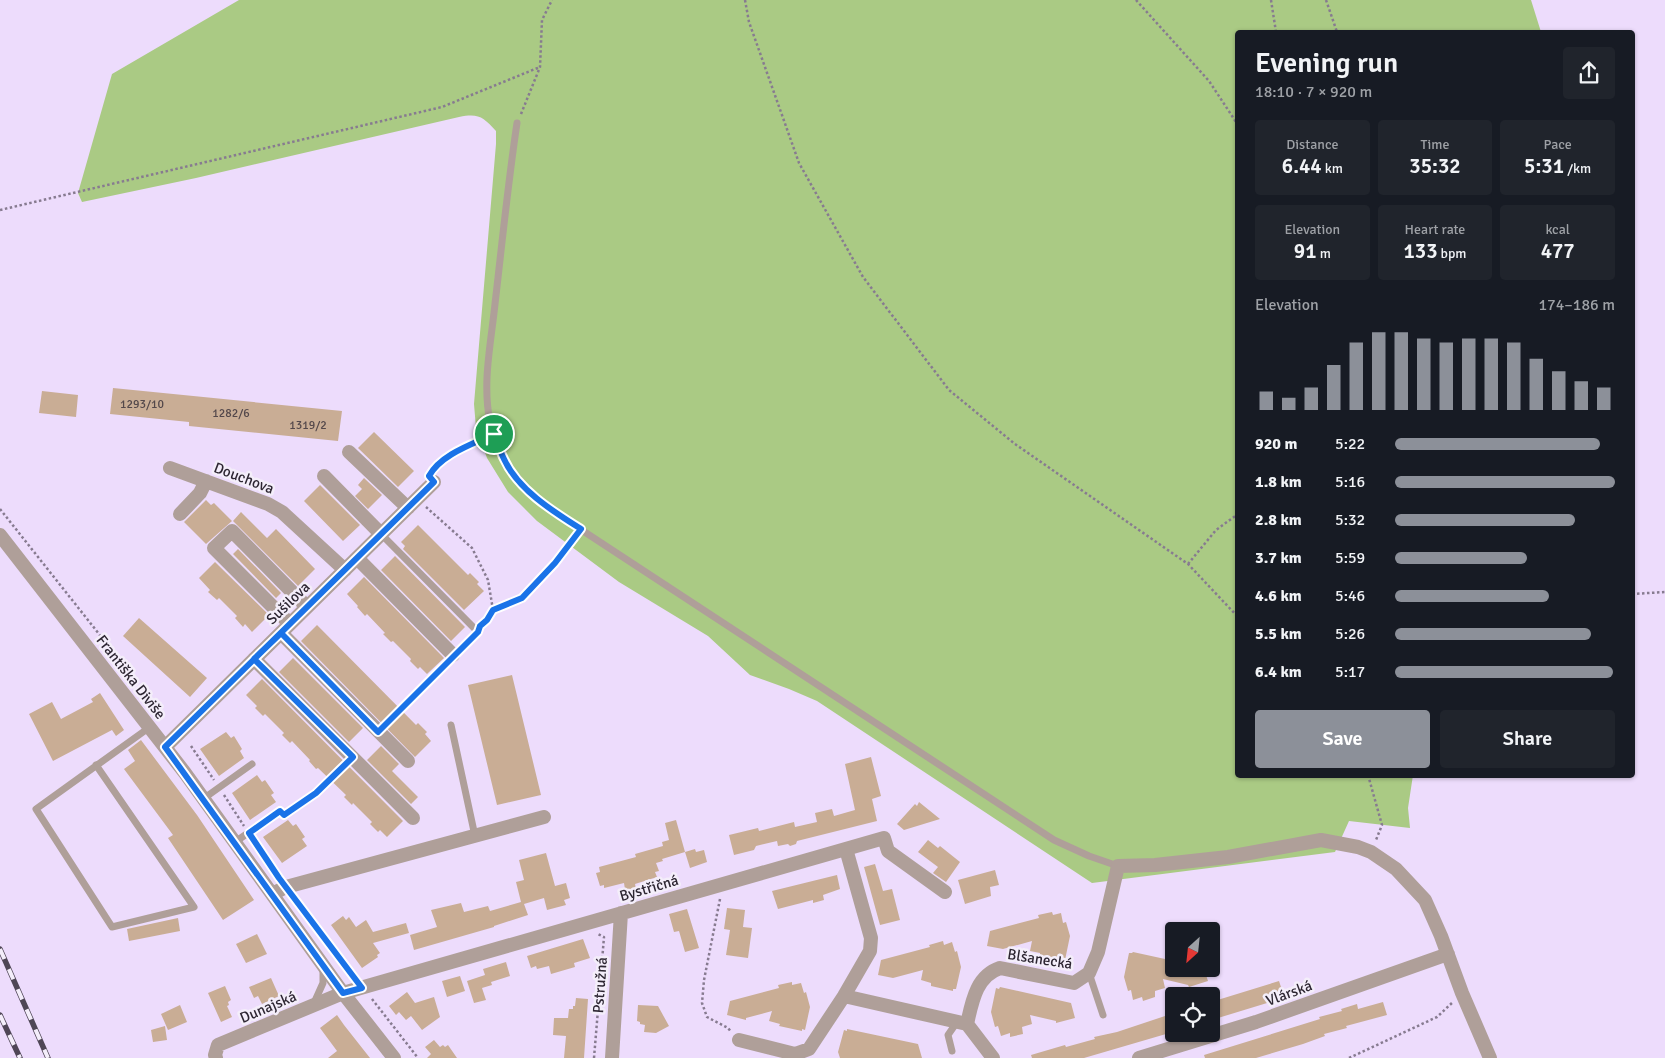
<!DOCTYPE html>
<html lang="en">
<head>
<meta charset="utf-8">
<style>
	:root { --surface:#171b24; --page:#20242c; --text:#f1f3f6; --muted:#9ea1a6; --accent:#8c9099 }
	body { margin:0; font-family:Signika,sans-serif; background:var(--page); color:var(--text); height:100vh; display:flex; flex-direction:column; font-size:19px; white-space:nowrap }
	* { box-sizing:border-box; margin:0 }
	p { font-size:16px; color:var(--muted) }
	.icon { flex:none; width:28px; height:28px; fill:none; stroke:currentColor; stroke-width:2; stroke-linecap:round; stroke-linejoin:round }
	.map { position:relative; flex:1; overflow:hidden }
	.drawer { position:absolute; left:1235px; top:30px; width:400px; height:748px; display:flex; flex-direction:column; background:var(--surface); border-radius:5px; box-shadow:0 1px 4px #0004 }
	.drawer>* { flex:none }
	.needle { width:32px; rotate:207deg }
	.tools { position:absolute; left:1165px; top:922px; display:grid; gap:10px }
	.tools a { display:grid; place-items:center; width:55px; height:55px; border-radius:5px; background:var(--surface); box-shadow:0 1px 4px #0004; font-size:25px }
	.pin { position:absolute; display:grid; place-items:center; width:42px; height:42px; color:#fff; margin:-21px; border:2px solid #fff; border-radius:50%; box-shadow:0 1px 5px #0007 }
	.round { display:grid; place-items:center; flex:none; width:52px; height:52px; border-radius:5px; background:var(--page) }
	.overview { display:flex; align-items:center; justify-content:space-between; height:85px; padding:0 20px }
	h1 { font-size:28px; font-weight:600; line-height:38px }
	.stats { display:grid; grid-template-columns:repeat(3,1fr); gap:8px; height:85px; padding:5px 20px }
	.stats div { display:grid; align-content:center; border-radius:5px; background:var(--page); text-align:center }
	.stats b { font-size:21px; font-weight:600 }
	.stats small { font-size:14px; font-weight:400 }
	.stats p { font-size:14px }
	.chart { height:140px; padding:10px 20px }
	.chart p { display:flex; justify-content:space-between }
	.chart svg { width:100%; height:90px; margin-top:5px; stroke:var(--accent); stroke-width:6 }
	.cta { display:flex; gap:10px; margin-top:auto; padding:10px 20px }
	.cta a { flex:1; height:58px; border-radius:5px; background:var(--accent); color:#fff; font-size:20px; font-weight:600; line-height:58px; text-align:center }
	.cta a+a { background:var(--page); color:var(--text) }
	ul { padding:0 20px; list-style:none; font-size:16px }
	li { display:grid; grid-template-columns:80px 60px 1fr; align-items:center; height:38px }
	li i { height:12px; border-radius:6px; background:var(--accent) }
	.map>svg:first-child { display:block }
</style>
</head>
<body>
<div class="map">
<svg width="1665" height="1058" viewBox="0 0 1665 1058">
	<rect width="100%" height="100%" fill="#eddcfc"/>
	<!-- green -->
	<path fill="#aaca84" d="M239,0H1531L1541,32H1238V775H1413L1408,808L1410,828L1349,821L1335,852L1092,883L817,701L789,689L750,675L708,636L619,582L537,521L508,492L487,458L476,428L474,404L496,144V131C483,117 479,113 459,117L196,178L82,202L78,193L112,74Z"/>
	<!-- building -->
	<path fill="#c9ad95" d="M113,388L342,411L338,441L189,426V422L110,414Z
		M42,391L78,395L76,417L39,413Z
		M374,432L414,471L398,487L358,448Z
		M364,478L382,495L368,509L355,496L362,489L358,485Z
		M320,485L360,525L343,541L304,501Z
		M206,500L211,505L214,503L232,521L206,544L184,522Z
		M241,512L267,538L276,529L315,569L298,586L233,521Z
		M418,525L468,575L470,573L479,582L477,584L484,591L464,610L403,549L405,546L401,542Z
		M238,549L281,593L276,598L233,554Z
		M395,556L465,627L451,641L381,570Z
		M215,562L269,615L252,632L245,624L243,627L235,618L237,616L219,598L217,600L208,592L210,590L199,578Z
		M364,577L444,658L427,674L420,667L418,669L410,661L411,659L393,641L391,642L383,634L385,633L367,614L365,616L357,607L358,606L347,594Z
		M139,618L207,678L190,697L123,636Z
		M317,625L416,725L418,723L427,732L425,734L431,741L415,757L301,641Z
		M293,658L363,728L349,742L279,672Z
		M512,675L541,795L497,805L468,685Z
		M262,679L403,821L387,837L380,830L378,832L370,824L372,822L353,803L352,805L344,797L346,795L318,768L316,769L309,761L310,760L292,741L290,743L282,735L284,733L265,714L263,716L255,708L257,706L246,695Z
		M100,693L124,730L116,736L112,730L53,761L29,714L52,702L61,719L93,702L91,699Z
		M226,732L231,738L234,736L242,749L240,751L244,758L219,776L200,749Z
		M141,740L197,815L254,900L223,920L168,838L173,835L124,769L135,761L128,750Z
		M381,746L399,764L392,771L418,797L411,804L367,760Z
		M871,757L881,796L872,799L877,821L797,841L796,844L790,846L788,844L778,846L777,841L756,846L754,850L734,855L729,835L758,828L759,831L794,822L795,827L817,822L815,813L832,809L834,816L855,810L845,764Z
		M257,775L262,782L265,780L274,793L271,795L276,802L250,820L232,793Z
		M919,802L940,819L904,830L897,824L915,804L917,806Z
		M288,820L293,826L296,824L305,837L302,839L307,846L282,863L263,837Z
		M676,820L685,852L662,859L663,861L656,863L659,871L655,872L657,877L635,884L637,893L626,896L624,883L604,888V885L600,886L596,873L600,872L599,867L636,857L635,854L663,846L662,842L669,840L665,823Z
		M928,840L938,848L940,846L960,862L946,882L933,873L938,867L918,852Z
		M695,849L696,852L704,850L707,862L690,868L685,852Z
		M546,853L555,886L566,883L570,898L564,900L566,905L547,910L544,898L524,904L528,915L494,926V927L414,950L410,935L437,927L431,910L461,903L464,912L488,906L490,911L521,902L516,882L524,880L519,860Z
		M875,864L883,891L892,889L900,920L880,925L864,867Z
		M995,870L999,885L990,887L991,896L965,904L958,880Z
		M837,875L840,889L823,895L824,900L813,903V900L778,909L772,891Z
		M727,908L745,910L743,927L752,928L748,958L726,955L730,930L724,929Z
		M687,909L699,948L685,952L679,931L674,932L669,914Z
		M1052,912L1053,915L1061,913L1063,923L1066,922L1070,936L1065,960H1062V961L1040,956V953L1030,951L1032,941L1003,949L987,946L990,931L1039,918L1038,915Z
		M343,916L346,920L349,917L356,927L366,920L373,932L406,923L409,933L373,943L380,953L377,955L378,957L362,968L331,925Z
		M178,918L180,931L129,941L127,929Z
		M257,934L267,954L246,963L236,944Z
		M583,939L590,958L574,963L575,967L551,974L549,966L537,969L536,966L531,968L527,956Z
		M1169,939L1174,940V969H1204L1208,981L1189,987L1188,985L1163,979L1165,988L1155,991V997L1143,1001L1142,997L1133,1000L1131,990L1128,991L1124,977L1129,953H1132L1133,952L1165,959Z
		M943,941L944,945L952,942L955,952L957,951L961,967L956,989H953V991L931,986V983L921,980L923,970L893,978L878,975L881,960L930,947L929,945Z
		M506,962L510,976L491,982L492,985L482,988L486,1000L474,1003L467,981L485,975L483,969Z
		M460,976L465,991L447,997L442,981Z
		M271,978L279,996L262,1004L258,996L254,998L249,987Z
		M1279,981L1283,993L1276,995L1277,1000L1218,1018L1216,1014L1211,1015V1002Z
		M792,982V985L801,983L804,993L806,992L810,1007L805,1030L802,1029V1031L779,1026L780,1024L769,1021L772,1011L746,1018V1020L727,1015L730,1001L779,988L778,985Z
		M225,986L231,1000L228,1002L229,1005L227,1006L232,1017L221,1022L208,993Z
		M1000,987L1071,1003L1075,1018L1056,1023V1021L1030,1015L1032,1024L1022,1027L1023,1034L1010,1037V1033L1001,1036L998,1026L995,1027L991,1012L996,988L999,989Z
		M407,992L415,1003L434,997L440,1017L422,1030L411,1016L406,1020L399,1012L396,1015L389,1006Z
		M576,998L588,999L584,1058H564L566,1036L553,1035L554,1018H568L569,1009H573V1006H575Z
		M1383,1002L1387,1015L1346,1026L1347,1028L1324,1034L1325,1036L1303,1044L1256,1058H1205L1204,1055L1320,1019L1319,1017L1342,1011L1341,1009L1357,1004L1358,1009Z
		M180,1005L187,1022L168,1030L161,1014Z
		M638,1005L658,1006L669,1026L656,1033L644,1032L645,1025L640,1024V1022L637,1021Z
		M337,1015L344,1025L370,1058H328L337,1051L320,1028Z
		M1168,1015L1169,1017L1174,1016V1032L1166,1034L1084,1058H1032L1031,1055L1065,1045L1066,1047L1095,1039L1094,1037L1117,1032Z
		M165,1026L167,1040L153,1042L151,1030Z
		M847,1029L918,1044L922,1058H840L838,1052L844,1030L847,1031Z
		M434,1040L440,1047L443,1045L445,1047L448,1045L457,1058H427L431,1054L425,1047Z"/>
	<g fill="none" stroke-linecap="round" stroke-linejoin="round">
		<!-- path -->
		<path stroke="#877b90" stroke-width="2.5" stroke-dasharray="2.5 2.5" stroke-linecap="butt" d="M745,0L749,22L799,163L863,277L949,390L1015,444L1188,564L1238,617
			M1136,0L1209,81L1238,125
			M1271,0L1276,32
			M1326,0L1337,32
			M521,114L540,67L542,20L552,0
			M0,210L442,107L540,67
			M433,469L446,459L484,439
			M426,507L472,548L488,580L493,610L487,620L483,623
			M0,509L164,716
			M1188,564L1216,530L1238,514
			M1632,594L1665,592
			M493,610L522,598L555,563L574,537
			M462,647L471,639
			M388,722L444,665
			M191,746L214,780
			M1368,775L1382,825L1376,840
			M224,795L244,826
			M289,811L316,793L343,767
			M254,841L279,878
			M294,898L354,977
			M720,899L704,980L702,1003L707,1017L728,1028L731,1032
			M372,999L418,1058
			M594,1058L604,937L598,934
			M1349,1058L1437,1017L1453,1002"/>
		<!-- service -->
		<path stroke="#af9f99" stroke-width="7" d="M517,123C508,183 502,244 495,304C491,343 482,383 490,422C498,458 517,479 542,504L1054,840L1089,856L1118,866
			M381,534L478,632
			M451,725L475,836
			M96,765L194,907L112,927L36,809L150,727
			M203,799L252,764
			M235,842L280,811
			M1089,973L1103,1015
			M314,1003L323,983V968
			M952,1051L948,1035L957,1022"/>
		<!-- minor -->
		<path stroke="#af9f99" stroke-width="14" d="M349,452L408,508
			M170,468L268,504L282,512L345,570
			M324,476L381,534
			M180,514L200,493L206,481
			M0,535L185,773L343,993L394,1058
			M357,558L453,655
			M290,624L214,548L232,531L307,607
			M281,633L408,761
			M254,659L413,818
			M165,747L434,482
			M272,894L286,887L544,817
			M844,996L967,1024L993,1058
			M967,1024C972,1002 976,976 1000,968L1074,983L1089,973L1098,952L1118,866L1155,865L1228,857L1321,840L1358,847L1371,852L1396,869L1425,900L1441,936L1462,993L1490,1058
			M739,1040L795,1054L809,1049L844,996L870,951L871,938L846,849
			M216,1058L215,1055L218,1045L343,993L884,838L888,851L945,892
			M612,1058L621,913
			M1139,1058L1256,1022L1448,954"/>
		<defs>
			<path id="rail" d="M0,949L48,1058
				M0,1015L20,1058"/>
		</defs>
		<!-- rail casing -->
		<use href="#rail" stroke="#4f4656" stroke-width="5.5"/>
		<!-- rail -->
		<use href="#rail" stroke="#f4eefa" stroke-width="4" stroke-dasharray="11" stroke-linecap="butt"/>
	</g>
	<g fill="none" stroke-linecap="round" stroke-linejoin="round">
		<defs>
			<path id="route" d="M494,434C473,444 441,454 429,476L434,482L165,747L343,993L362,988L279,878L249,833L280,811L284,815L316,793L353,757L254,659L281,633L378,732L478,632L480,626L487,620L493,610L522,598L555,563L581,529C554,512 518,490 504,459C500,451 497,442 494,434"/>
		</defs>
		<!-- route casing -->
		<use href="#route" stroke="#fff" stroke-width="10"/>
		<!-- route -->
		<use href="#route" stroke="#1a73e8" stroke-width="6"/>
	</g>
	<g text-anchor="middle" stroke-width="5" stroke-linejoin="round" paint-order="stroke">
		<!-- number labels -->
		<g font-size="12" fill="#54484b">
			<text x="142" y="408">1293/10</text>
			<text x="231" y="417">1282/6</text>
			<text x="308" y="429">1319/2</text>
		</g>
		<!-- street labels -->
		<g font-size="15" fill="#2d2632" stroke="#f4eefa">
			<text transform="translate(244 478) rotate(21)" y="5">Douchova</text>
			<text transform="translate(288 603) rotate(-44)" y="5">Sušilova</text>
			<text transform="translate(131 677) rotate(52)" y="5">Františka Diviše</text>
			<text transform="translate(649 888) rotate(-16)" y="5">Bystřičná</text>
			<text transform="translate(1040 959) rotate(9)" y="5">Blšanecká</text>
			<text transform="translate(600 985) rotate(-86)" y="5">Pstružná</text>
			<text transform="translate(1289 993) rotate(-20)" y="5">Vlárská</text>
			<text transform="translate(268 1007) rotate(-23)" y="5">Dunajská</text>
		</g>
	</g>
</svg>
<div class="tools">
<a><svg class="needle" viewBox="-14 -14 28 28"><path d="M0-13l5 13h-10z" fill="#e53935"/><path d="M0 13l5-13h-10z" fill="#9ea1a6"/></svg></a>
<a><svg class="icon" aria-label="locate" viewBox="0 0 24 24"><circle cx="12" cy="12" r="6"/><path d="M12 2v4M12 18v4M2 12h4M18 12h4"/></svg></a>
</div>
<div class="pin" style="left:494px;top:434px;background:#1e9e55"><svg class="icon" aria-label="arrive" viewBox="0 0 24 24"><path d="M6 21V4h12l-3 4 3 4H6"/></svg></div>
<section class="drawer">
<div class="overview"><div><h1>Evening run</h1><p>18:10 · 7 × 920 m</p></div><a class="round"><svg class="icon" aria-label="share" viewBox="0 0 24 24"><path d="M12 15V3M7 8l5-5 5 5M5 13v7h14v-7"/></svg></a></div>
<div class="stats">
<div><p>Distance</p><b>6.44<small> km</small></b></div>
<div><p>Time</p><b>35:32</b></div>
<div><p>Pace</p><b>5:31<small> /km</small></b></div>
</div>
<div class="stats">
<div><p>Elevation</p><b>91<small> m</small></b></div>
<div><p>Heart rate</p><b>133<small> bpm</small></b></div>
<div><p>kcal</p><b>477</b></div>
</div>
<div class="chart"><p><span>Elevation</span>174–186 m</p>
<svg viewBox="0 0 160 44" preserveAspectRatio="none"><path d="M5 44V35M15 44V38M25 44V33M35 44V22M45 44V11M55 44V6M65 44V6M75 44V9M85 44V11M95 44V9M105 44V9M115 44V11M125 44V19M135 44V25M145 44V30M155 44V33"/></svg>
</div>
<ul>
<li><b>920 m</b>5:22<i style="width:93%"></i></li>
<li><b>1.8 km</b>5:16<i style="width:100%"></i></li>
<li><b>2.8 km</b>5:32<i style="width:82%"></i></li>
<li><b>3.7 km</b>5:59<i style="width:60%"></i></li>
<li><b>4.6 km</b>5:46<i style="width:70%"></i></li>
<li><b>5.5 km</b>5:26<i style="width:89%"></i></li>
<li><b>6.4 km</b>5:17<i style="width:99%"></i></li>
</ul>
<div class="cta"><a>Save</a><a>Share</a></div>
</section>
</div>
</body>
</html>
